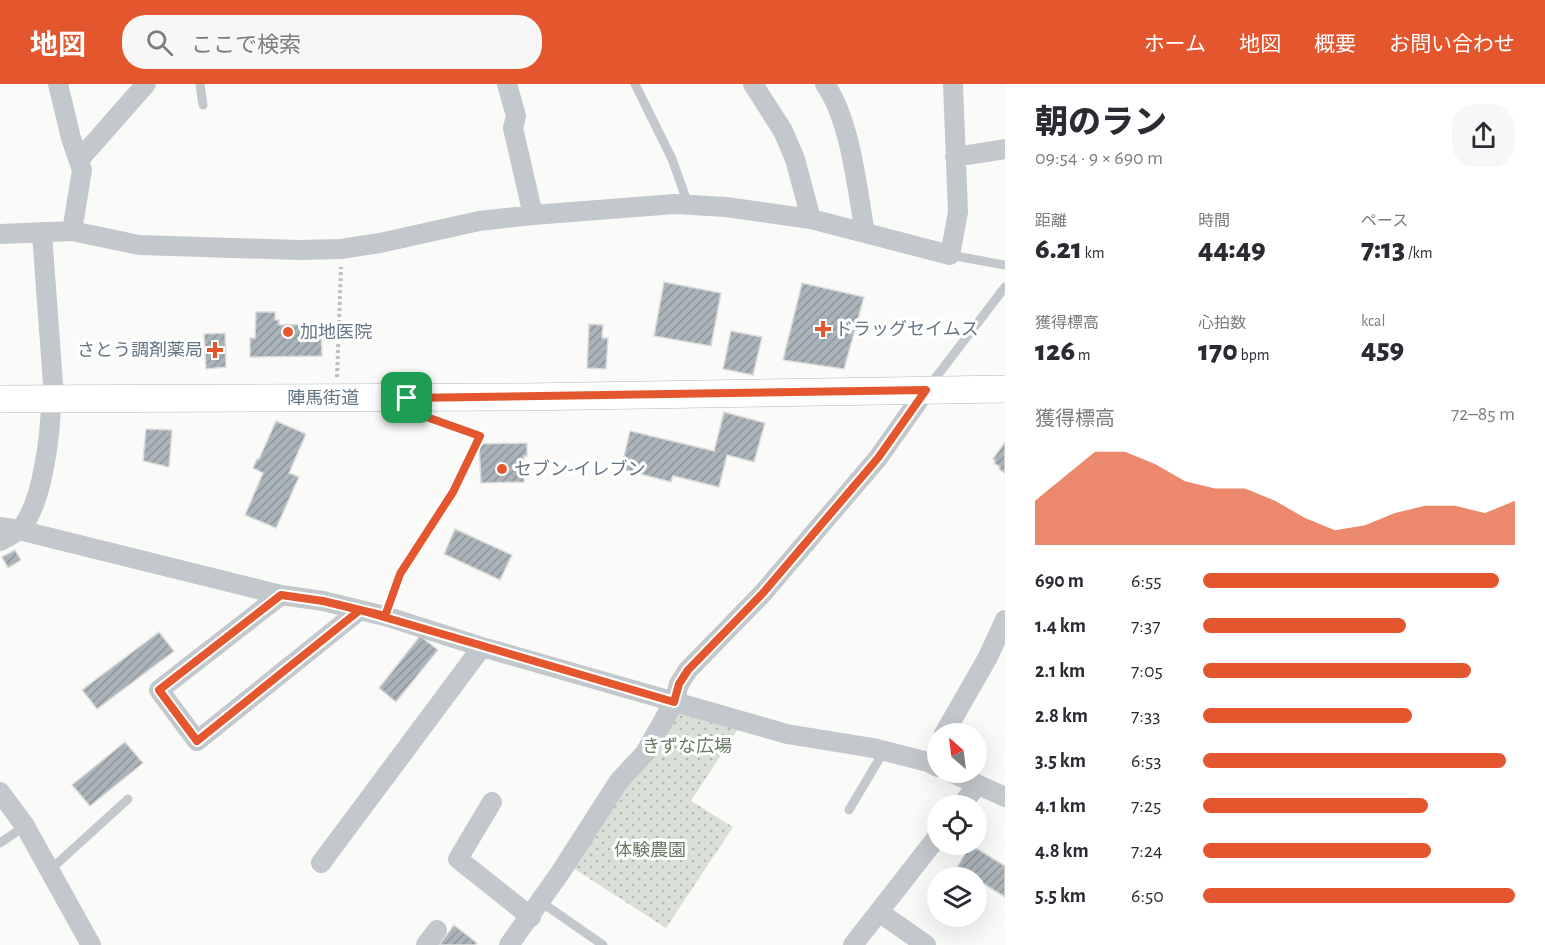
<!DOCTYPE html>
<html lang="ja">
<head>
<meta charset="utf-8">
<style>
	:root { --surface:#fff; --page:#f7f7f7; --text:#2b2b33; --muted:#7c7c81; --accent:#e4572e }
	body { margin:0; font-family:"Alegreya Sans","Noto Sans JP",sans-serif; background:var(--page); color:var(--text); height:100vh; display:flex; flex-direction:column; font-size:22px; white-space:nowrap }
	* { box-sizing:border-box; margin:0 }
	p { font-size:20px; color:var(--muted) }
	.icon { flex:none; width:33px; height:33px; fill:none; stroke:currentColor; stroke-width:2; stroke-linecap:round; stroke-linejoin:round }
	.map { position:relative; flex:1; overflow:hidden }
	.sheet { display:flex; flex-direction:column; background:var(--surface); width:540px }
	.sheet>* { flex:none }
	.needle { width:39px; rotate:332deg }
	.tools { position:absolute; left:927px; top:639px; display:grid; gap:12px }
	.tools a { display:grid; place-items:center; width:60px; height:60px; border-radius:50%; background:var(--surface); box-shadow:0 6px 24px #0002; font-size:30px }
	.pin { position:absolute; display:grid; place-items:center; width:51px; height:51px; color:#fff; margin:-26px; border-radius:12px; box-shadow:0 3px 9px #0006 }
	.round { display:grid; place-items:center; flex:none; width:63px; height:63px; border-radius:24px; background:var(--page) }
	.head { display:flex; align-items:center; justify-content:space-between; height:102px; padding:0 30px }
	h1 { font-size:33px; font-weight:800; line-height:45px }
	.figures { display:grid; grid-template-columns:repeat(3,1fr); gap:9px; height:102px; padding:6px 30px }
	.figures div { display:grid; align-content:center }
	.figures b { font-size:30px; font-weight:800 }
	.figures small { font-size:16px; font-weight:400 }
	.figures p { font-size:16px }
	.chart { height:168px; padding:12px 30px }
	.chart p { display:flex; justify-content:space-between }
	.chart svg { width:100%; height:108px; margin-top:6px; fill:var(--accent); opacity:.7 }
	ul { padding:0 30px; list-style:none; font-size:20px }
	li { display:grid; grid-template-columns:96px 72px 1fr; align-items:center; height:45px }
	li i { height:15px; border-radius:8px; background:var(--accent) }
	header { display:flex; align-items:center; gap:36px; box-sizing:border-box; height:84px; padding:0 30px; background:var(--accent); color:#fff }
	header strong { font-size:28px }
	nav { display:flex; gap:33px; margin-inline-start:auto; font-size:21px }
	.search { width:420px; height:54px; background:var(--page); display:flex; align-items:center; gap:15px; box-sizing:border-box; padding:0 21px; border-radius:24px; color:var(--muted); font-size:22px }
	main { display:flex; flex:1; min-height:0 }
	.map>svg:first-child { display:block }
</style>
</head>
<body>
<header>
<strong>地図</strong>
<div class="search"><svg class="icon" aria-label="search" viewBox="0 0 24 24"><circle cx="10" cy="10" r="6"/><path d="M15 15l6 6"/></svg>ここで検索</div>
<nav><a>ホーム</a><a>地図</a><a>概要</a><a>お問い合わせ</a></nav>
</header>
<main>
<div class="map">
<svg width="1005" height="861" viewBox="0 0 1005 861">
	<defs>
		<pattern id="park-dots" width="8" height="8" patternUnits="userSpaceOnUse" patternTransform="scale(1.5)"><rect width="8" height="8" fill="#dadfd7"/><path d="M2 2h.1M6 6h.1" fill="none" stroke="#b4b9b4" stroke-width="1.8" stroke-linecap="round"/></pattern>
		<pattern id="building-hatch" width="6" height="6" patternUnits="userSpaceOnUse" patternTransform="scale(1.5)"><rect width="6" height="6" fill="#aab3b9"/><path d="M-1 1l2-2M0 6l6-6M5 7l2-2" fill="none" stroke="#8e969c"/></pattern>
	</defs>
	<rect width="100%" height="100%" fill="#fafaf8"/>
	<!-- park -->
	<path fill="url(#park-dots)" d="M674,618L743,637L691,717L733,743L666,844L573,784Z"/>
	<!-- building -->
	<path fill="url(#building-hatch)" stroke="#dcdcda" stroke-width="1.5" d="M664,198L721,209L711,262L654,252Z
		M802,199L864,213L844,285L783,276Z
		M256,228H275V236H279V241L321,240L322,272L250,273V254H255Z
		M589,240L603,241L602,254H608L606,285L587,284Z
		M731,247L762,253L753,291L723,285Z
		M225,249L226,283L206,285L204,250Z
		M724,328L765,339L754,378L727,371L719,403L673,392L671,398L621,385L630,347L714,367Z
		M276,337L306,350L289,389L299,393L276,444L245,431L263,389L253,384L257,375H259Z
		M146,345L172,346L169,383L143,377Z
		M1005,358V389L999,385L1000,383L994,379L995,377L993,375Z
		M527,359V372H524V398L481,399L479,360Z
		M455,445L512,471L500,496L444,470Z
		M15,466L21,476L8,484L2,473Z
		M159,548L174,567L97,625L82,606Z
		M420,552L438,566L396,618L379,604Z
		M125,658L143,679L90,722L72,701Z
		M971,761L1005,782V813L957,783Z
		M454,841L477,859L475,861H439Z"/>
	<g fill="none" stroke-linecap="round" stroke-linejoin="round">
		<defs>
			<path id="secondary" d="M0,315L525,313L1005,305"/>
		</defs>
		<!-- secondary casing -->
		<use href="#secondary" stroke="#b3babf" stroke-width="28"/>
		<!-- path -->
		<path stroke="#bbbfc2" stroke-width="4" stroke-dasharray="3 3" stroke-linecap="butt" d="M337,293L341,183
			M391,516L400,490L453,408L480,352L439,338"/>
		<!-- service -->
		<path stroke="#c3c8cc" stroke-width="9" d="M200,0L203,21
			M635,0L672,75L688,120
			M950,171L1005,181
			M930,301L1005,203
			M849,726L884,667
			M0,759L25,742
			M50,786L128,715
			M541,818L603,861"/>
		<!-- minor -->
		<path stroke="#c3c8cc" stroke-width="20" d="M58,0L71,54L82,86L72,147
			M507,0L516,32L513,44L533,131
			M753,0L783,47L795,75L811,135
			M825,0C851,37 857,105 865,149
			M955,73L1005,65
			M79,76L146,0
			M42,149L54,314
			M0,150L72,147L139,161L299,166L341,165L380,159L479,137L533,131L675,120L726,123L811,135L950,171L958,128L953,0
			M0,443L19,446L281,511L323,517L385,532L482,563L787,650L873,664L928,678L938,683
			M0,457C6,454 15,450 20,445C43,421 51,347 51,314
			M281,511L159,606L197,657L360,526
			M944,650L988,573L1005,536
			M950,688L1005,713
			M0,708L25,742L91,861
			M492,718L458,775L531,833
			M961,722L977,701
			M321,779L482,563
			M879,828L926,861
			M426,861L437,846
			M509,861L560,789L619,697L645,669L674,618L679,600L688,586L763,509L878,374L926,306
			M853,861L938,752"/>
		<!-- secondary -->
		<use href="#secondary" stroke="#fff" stroke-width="27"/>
	</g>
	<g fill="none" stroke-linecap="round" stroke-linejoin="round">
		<defs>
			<path id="route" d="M407,314L418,330L480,352L453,408L400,490L385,532L323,517L281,511L159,606L197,657L360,526L674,618L679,600L688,586L763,509L878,374L926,306L407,314"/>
		</defs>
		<!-- route casing -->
		<use href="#route" stroke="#fff" stroke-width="12"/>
		<!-- route -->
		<use href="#route" stroke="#e4572e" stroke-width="8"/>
	</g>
	<!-- markers -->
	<g fill="#e4572e" stroke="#fff" stroke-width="2">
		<path d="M820 236h6v6h6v6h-6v6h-6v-6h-6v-6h6z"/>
		<circle cx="288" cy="248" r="6"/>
		<path d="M212 257h6v6h6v6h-6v6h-6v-6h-6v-6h6z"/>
		<circle cx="502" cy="385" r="6"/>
	</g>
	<g text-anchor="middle" stroke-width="6" stroke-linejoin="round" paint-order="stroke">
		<!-- poi labels -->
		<g font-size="18" fill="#657683" stroke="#fff" text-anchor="start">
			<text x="835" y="251">ドラッグセイムス</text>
			<text x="300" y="254">加地医院</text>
			<text x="203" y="272" text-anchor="end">さとう調剤薬局</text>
			<text x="514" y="391">セブン-イレブン</text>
		</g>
		<!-- street labels -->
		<g font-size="18" fill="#657683" stroke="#fff">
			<text x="323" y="320">陣馬街道</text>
		</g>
		<!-- park labels -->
		<g font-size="18" fill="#687a64" stroke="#fff">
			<text x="687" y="668">きずな広場</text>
			<text x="650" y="772">体験農園</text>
		</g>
	</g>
</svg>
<div class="tools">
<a><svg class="needle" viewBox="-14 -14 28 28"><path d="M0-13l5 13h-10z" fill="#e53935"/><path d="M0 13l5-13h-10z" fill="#7c7c81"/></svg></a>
<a><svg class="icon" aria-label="locate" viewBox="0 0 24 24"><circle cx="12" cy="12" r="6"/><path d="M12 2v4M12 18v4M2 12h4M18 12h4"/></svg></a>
<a><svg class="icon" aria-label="layers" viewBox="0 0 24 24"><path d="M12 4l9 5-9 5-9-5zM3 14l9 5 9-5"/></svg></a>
</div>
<div class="pin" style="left:407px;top:314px;background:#1e9e55"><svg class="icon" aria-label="arrive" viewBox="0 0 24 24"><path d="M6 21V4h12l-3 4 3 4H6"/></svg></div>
</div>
<section class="sheet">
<div class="head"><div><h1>朝のラン</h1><p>09:54 · 9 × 690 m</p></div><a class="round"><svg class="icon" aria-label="share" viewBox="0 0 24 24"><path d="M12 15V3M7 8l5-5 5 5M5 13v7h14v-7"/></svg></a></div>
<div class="figures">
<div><p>距離</p><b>6.21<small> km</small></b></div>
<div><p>時間</p><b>44:49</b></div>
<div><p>ペース</p><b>7:13<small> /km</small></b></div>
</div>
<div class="figures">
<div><p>獲得標高</p><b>126<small> m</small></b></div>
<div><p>心拍数</p><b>170<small> bpm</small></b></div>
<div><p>kcal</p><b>459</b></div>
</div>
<div class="chart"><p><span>獲得標高</span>72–85 m</p>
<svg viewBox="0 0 160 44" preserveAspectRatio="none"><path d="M0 44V26L10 16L20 6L30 6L40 11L50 18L60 21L70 21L80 26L90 33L100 38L110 36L120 31L130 28L140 28L150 31L160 26V44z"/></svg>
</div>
<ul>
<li><b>690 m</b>6:55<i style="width:95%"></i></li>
<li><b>1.4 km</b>7:37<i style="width:65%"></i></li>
<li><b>2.1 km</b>7:05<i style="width:86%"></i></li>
<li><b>2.8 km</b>7:33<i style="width:67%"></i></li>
<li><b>3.5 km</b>6:53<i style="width:97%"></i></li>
<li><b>4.1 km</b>7:25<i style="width:72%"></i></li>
<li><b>4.8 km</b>7:24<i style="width:73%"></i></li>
<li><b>5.5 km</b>6:50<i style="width:100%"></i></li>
</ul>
</section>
</main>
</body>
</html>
